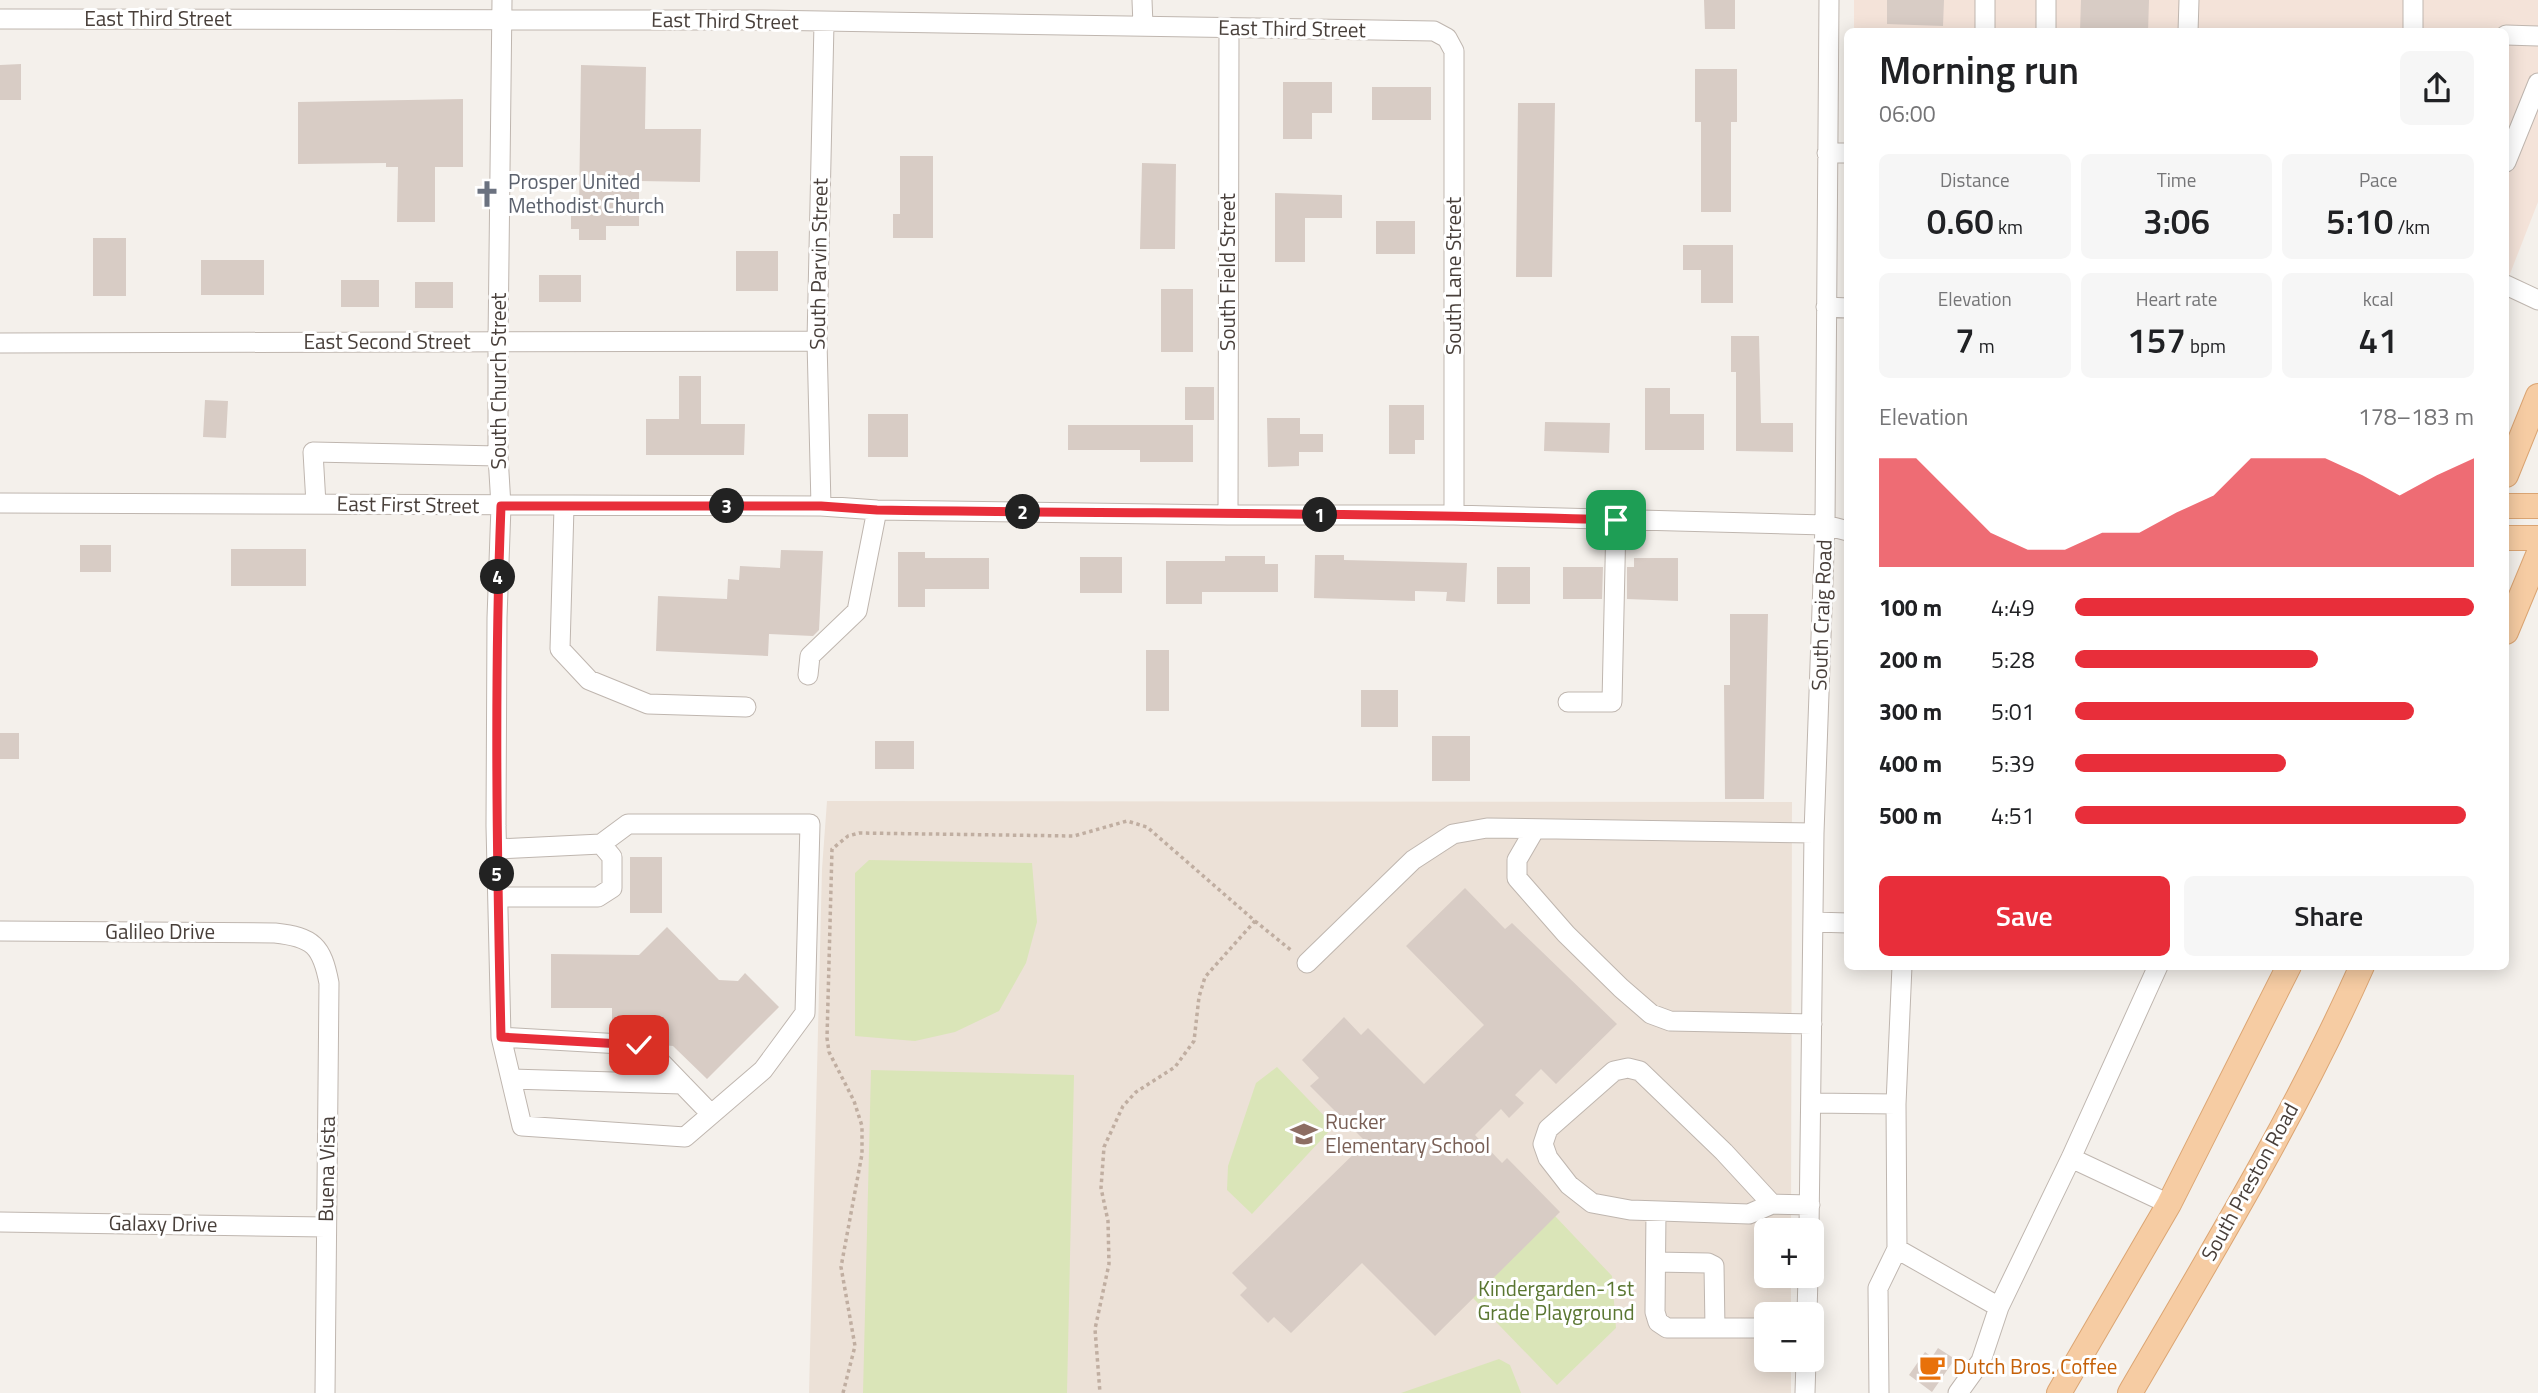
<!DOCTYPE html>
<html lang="en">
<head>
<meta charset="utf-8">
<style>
	:root { --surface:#fff; --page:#f6f6f6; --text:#202124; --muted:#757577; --accent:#e82e3a }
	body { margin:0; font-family:"Titillium Web",sans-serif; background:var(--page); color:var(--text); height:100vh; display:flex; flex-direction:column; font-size:26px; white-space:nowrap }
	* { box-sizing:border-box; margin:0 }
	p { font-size:23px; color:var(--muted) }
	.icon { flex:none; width:38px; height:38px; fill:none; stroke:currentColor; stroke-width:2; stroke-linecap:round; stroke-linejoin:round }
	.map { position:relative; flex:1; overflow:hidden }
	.sheet { position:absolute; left:1844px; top:28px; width:665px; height:942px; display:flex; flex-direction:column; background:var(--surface); border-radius:10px; box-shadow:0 4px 18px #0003 }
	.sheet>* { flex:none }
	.buttons { position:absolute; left:1754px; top:1218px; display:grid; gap:14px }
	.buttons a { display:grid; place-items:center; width:70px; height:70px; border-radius:10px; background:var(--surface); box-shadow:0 4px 18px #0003; font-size:35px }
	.pin { position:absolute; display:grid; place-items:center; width:60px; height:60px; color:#fff; margin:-30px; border-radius:14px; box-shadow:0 4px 10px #0006 }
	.km { position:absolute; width:35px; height:35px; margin:-18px; border-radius:50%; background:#222; color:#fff; font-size:19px; line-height:35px; text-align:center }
	.round { display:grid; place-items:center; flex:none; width:74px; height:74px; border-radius:10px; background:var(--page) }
	.head { display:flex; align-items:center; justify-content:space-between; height:119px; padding:0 35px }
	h1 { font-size:38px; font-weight:600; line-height:52px }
	.stats { display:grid; grid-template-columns:repeat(3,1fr); gap:10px; height:119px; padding:7px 35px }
	.stats div { display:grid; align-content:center; border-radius:10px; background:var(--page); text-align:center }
	.stats b { font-size:35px; font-weight:600 }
	.stats small { font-size:19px; font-weight:400 }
	.stats p { font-size:19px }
	.chart { height:196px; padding:14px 35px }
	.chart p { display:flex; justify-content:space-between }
	.chart svg { width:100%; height:126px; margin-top:7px; fill:var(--accent); opacity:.7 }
	.cta { display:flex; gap:14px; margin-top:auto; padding:14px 35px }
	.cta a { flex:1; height:80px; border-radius:10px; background:var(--accent); color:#fff; font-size:28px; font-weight:600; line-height:80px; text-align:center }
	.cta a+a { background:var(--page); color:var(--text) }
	ul { padding:0 35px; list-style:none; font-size:23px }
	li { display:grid; grid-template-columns:112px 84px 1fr; align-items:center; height:52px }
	li i { height:18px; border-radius:9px; background:var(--accent) }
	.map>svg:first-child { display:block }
</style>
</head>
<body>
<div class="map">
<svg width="2538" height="1393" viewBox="0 0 2538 1393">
	<rect width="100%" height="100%" fill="#f4f0eb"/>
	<!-- commercial -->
	<path fill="#f4e3d9" d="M1854,0H2538V202L2506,284V32H1854Z"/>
	<!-- education -->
	<path fill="#ece1d7" d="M827,801L1792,802L1791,1230H1766V1276H1791V1314H1766V1360H1791V1393H809L822,869Z"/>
	<!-- green -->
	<path fill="#dae5b8" d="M869,860L1032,863L1037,922L1026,963L999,1011L955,1032L915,1041L855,1036V873Z
		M1277,1067L1334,1126L1252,1214L1227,1190L1228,1166L1256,1083Z
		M871,1070L1074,1075L1067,1393H863Z
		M1555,1216L1612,1276L1616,1328L1557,1385L1473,1298Z
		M1499,1359L1510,1365L1521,1393H1401Z"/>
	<!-- building -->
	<path fill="#d8ccc5" d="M1704,0H1735V29H1705Z
		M1887,0H1944L1943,26L1887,24Z
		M2081,0H2149L2148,32H2080Z
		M21,64V100H0V65Z
		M581,65L646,67L645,129H701L700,182L639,181V226H606V240H579V229H571V209H579Z
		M1695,69H1737V122H1731V212H1701V122H1695Z
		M1283,82H1332V113H1312V139H1283Z
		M1372,87H1431V120H1372Z
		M463,99V167H435V222H397L398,167H386V163L298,164V102Z
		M1518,103H1555L1552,277H1516Z
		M900,156H933V238H893V214H900Z
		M1142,163L1176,164L1175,249H1140Z
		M1275,193L1342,195V218H1305V262H1275Z
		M1376,221H1415V254H1376Z
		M93,238H126V296H93Z
		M1683,245H1733V303H1701V270H1683Z
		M736,251H778V291H736Z
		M201,260H264V295H201Z
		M539,275H581V302H539Z
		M341,280H379V307H341Z
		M415,282H453V308H415Z
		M1161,289H1193V352H1161Z
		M1731,336H1759L1761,423H1793V452L1736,451V372H1731Z
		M679,376H701V424H745L744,455H646V419H679Z
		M1185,387H1214V420H1185Z
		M1645,388H1670V414H1704V450H1645Z
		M205,400L228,401L226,438L203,437Z
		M1389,405H1424V440H1415V454H1389Z
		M868,414H908V457H868Z
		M1267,418H1300V434H1323V452H1299V466L1268,467Z
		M1545,422L1610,423L1609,453L1544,451Z
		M1068,425H1193V462H1140V450H1068Z
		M80,545H111V572H80Z
		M231,549H306V586H231Z
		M781,550L823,551L819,630L813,636L769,634L768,656L656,651L658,596L727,599L728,579L739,580L740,566L780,568Z
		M898,552H925V558H989V589H925V607H898Z
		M1315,555H1344V560L1467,563L1465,602L1446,601L1447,592L1415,591V601L1314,598Z
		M1225,556H1265V564H1278V592H1202V604H1166V561H1225Z
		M1080,557H1122V593H1080Z
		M1634,558H1678V601L1627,599V567H1634Z
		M1497,567H1530V604H1497Z
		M1563,567H1603L1602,599H1563Z
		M1730,614H1768L1764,799H1725L1724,685H1730Z
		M1146,650H1169V711H1146Z
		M1361,690H1398V727H1361Z
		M0,733H19V759H0Z
		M1432,736H1470V781H1432Z
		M875,741H914V769H875Z
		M630,857H662V913H630Z
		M1465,888L1505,929L1512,923L1617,1024L1556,1084L1541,1069L1515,1095L1524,1103L1509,1118L1501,1109L1475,1135L1502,1163L1507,1158L1560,1212L1435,1336L1362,1263L1291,1333L1274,1317L1268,1323L1240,1295L1247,1288L1232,1273L1366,1142L1310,1086L1319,1078L1302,1060L1344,1017L1361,1035L1368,1028L1424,1084L1484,1025L1406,946Z
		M667,927L719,980L738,981L745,973L779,1007L707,1079L673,1046L661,1045V1028H612V1008H551V954L639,955Z
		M1938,1348L1955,1359L1932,1392L1909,1375L1925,1352L1932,1357Z"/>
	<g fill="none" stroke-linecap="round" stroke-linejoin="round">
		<defs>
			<path id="minor" d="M1142,0L1143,25
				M1985,0V32
				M2046,0V32
				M0,19L762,20L1434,31L1447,38L1454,51V515
				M2188,32L2189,0
				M2413,32V0
				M2506,35L2538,36
				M1827,153H1848
				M2506,162L2538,83
				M2506,285L2538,300
				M1826,307L1848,308
				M0,343L817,341
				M0,503L821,506L877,510L1228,515H1454L1825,525L1848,531
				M316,504L313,452L498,456
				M821,506L817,341L824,23
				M564,507L560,649L589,680L648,704L746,707
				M1228,515L1229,28
				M808,675L810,656L857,611L877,510
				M1568,702H1612L1616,520
				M1535,829L1517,860V878L1566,934L1621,988L1651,1014L1670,1021L1812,1024
				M497,849L601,844L628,824H810L805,1013L763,1070L685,1137L522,1126L501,1037L496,826L497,618L501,506L498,456V342L502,0
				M498,897H598L612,888V857L601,844
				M1814,922L1848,923
				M0,931L275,933C313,937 322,946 329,983L325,1393
				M1307,963L1413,860L1453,834L1487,828L1814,833
				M501,1037L639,1045L653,1054L711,1114
				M511,1079L682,1084
				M1811,1103L1896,1104L1902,966
				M2071,1158L2169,1204
				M1772,1204L1724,1152L1640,1071L1628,1068L1614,1071L1548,1129L1543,1144L1548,1158L1569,1185L1592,1203L1630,1210L1749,1214L1772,1204L1810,1205
				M1656,1211L1655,1312L1658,1322L1667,1328H1766
				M0,1222L326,1227
				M1809,1230L1814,833L1825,525L1829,0
				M1897,1249L1999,1307
				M1656,1262L1708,1263L1714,1266L1715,1328
				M1807,1314L1808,1276
				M1805,1393L1806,1360
				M1879,1393L1878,1288L1897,1249L1896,1104
				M1958,1393L1981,1361L1999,1307L2071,1158L2158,966"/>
			<path id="major" d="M2506,475L2538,396
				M2506,506H2538
				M2506,538H2538
				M2506,632L2538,555
				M2059,1393L2169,1204L2289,966
				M2130,1393C2211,1254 2296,1114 2362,966"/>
		</defs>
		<!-- minor casing -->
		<use href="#minor" stroke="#bfb6af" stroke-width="21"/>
		<!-- major casing -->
		<use href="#major" stroke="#dba573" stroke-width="26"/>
		<!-- path -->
		<path stroke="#c0aea1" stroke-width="3.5" stroke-dasharray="3.5 3.5" stroke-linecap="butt" d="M1255,921L1292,951
			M843,1393L855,1346L841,1267L862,1154V1126L854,1101L829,1052L827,1038L832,849L848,836L859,833L1074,836L1127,821L1147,827L1255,921L1205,977L1199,997L1194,1041L1175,1067L1136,1092L1123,1106L1104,1147L1101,1188L1108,1221L1109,1264L1095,1329L1100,1393"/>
		<!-- minor -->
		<use href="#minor" stroke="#fff" stroke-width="19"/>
		<!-- major -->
		<use href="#major" stroke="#f6cca3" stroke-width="24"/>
	</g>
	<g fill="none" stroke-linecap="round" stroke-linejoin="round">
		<defs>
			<path id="route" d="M639,1045L501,1037C497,860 494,683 501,506H821L877,510C1123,514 1370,512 1616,520"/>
		</defs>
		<!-- route casing -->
		<use href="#route" stroke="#fff" stroke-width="14"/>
		<!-- route -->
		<use href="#route" stroke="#e82e3a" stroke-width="9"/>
	</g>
	<!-- icons -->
	<defs>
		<symbol id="church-bare" viewBox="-9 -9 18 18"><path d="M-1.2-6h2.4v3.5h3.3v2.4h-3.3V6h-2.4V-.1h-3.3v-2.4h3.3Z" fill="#6b7280" stroke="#fff" stroke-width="2.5" paint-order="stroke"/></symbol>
		<symbol id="school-bare" viewBox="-9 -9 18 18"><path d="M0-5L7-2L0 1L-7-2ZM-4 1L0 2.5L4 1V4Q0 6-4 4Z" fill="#8d6e63" stroke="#fff" stroke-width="2.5" paint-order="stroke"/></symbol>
		<symbol id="cafe-bare" viewBox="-9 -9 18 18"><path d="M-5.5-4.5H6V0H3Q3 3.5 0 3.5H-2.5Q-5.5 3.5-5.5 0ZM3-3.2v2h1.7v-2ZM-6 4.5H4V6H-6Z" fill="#e8710a" stroke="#fff" stroke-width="2.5" paint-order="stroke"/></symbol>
	</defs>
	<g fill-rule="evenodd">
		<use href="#church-bare" x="468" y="175" width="38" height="38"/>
		<use href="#school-bare" x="1285" y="1115" width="38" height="38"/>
		<use href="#cafe-bare" x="1913" y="1348" width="38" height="38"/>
	</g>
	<g text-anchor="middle" stroke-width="6" stroke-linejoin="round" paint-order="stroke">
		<!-- street labels -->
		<g font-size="21" fill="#483f3a" stroke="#fff">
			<text x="158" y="26">East Third Street</text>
			<text transform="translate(725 21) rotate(1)" y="7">East Third Street</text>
			<text transform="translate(1292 29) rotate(1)" y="7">East Third Street</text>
			<text transform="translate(819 264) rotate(-89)" y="7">South Parvin Street</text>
			<text transform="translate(1228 272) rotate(-90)" y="7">South Field Street</text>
			<text transform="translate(1454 276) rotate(-90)" y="7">South Lane Street</text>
			<text x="387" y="349">East Second Street</text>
			<text transform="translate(499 381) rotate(-90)" y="7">South Church Street</text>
			<text transform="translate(408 505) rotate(1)" y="7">East First Street</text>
			<text transform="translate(1822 615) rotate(-88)" y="7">South Craig Road</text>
			<text x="160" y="939">Galileo Drive</text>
			<text transform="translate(327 1169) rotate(-89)" y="7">Buena Vista</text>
			<text transform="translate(2250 1182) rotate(-61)" y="7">South Preston Road</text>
			<text transform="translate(163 1224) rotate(1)" y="7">Galaxy Drive</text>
		</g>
		<!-- worship labels -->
		<g font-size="21" fill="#5b616d" stroke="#fff" text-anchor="start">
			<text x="508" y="189">Prosper United<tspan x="508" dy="24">Methodist Church</tspan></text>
		</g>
		<!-- education labels -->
		<g font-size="21" fill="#785e54" stroke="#fff" text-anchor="start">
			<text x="1325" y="1129">Rucker<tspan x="1325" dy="24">Elementary School</tspan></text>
		</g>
		<!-- park labels -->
		<g font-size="21" fill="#5a7631" stroke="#fff">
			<text x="1556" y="1296">Kindergarden-1st<tspan x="1556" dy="24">Grade Playground</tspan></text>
		</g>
		<!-- food labels -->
		<g font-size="21" fill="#c56008" stroke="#fff" text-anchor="start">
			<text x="1953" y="1374">Dutch Bros. Coffee</text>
		</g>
	</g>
</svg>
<div class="buttons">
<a>+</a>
<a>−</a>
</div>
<div class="pin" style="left:1616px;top:520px;background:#1e9e55"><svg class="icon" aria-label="arrive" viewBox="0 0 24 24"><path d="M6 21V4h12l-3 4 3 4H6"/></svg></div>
<div class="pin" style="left:639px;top:1045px;background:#d93025"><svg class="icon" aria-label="check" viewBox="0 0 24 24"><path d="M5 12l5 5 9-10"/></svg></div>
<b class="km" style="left:1320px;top:515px">1</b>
<b class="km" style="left:1023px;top:512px">2</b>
<b class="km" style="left:727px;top:506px">3</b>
<b class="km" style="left:498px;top:577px">4</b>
<b class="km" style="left:497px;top:874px">5</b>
<section class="sheet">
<div class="head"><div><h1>Morning run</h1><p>06:00</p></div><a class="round"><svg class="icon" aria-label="share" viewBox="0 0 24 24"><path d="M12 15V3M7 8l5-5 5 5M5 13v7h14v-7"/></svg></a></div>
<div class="stats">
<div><p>Distance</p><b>0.60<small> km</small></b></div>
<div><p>Time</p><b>3:06</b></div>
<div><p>Pace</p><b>5:10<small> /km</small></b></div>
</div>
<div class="stats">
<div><p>Elevation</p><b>7<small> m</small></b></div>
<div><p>Heart rate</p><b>157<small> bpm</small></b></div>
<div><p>kcal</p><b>41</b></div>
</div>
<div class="chart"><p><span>Elevation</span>178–183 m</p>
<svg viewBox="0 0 160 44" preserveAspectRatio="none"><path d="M0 44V6L10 6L20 19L30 32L40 38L50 38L60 32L70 32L80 25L90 19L100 6L110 6L120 6L130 12L140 19L150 12L160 6V44z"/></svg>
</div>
<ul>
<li><b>100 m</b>4:49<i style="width:100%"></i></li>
<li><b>200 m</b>5:28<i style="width:61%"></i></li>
<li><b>300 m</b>5:01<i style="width:85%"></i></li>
<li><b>400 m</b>5:39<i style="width:53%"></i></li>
<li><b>500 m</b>4:51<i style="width:98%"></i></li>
</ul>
<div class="cta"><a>Save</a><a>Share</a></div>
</section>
</div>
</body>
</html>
